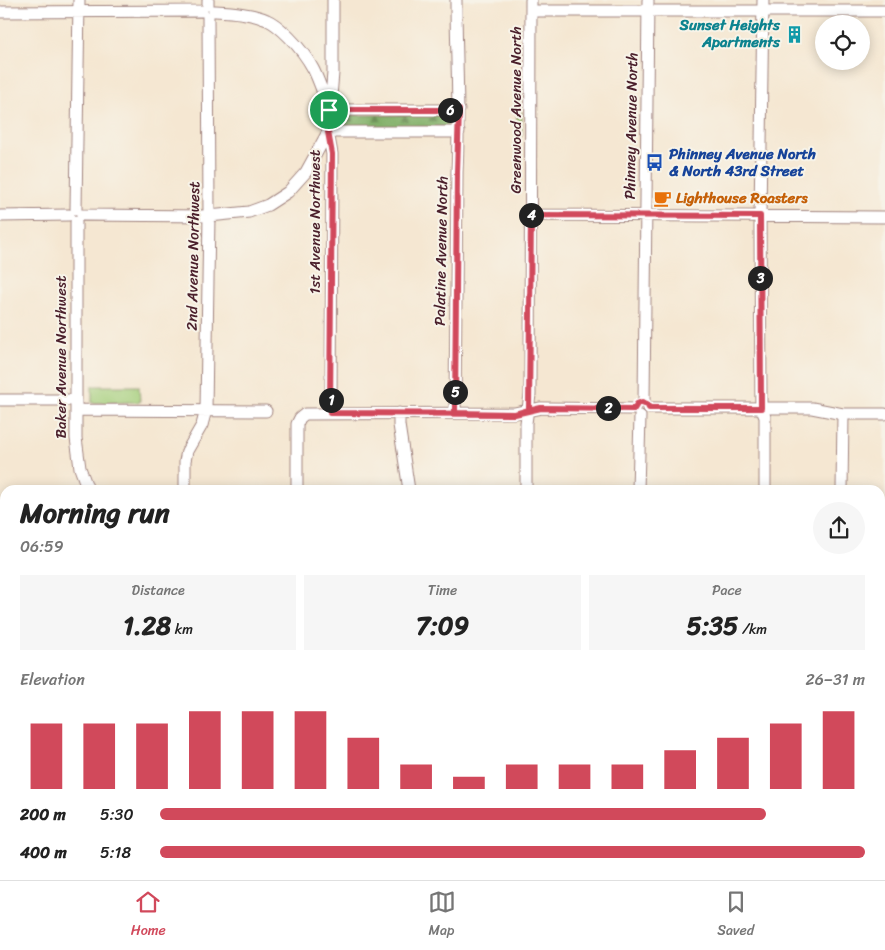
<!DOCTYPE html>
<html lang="en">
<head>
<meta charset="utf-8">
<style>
	:root { --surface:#fff; --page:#f6f6f6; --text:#222; --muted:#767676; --line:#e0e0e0; --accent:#d1495b }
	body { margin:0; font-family:Sriracha,sans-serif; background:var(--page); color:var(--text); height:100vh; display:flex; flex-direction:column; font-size:19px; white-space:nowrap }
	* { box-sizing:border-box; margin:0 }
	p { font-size:16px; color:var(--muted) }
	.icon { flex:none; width:28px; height:28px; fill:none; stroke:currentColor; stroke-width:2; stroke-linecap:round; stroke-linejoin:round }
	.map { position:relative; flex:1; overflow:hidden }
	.side { position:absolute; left:0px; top:485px; width:885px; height:395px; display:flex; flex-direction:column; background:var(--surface); border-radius:15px 15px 0 0; box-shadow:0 2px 12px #0003 }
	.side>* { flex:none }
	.buttons { position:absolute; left:815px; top:15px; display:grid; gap:10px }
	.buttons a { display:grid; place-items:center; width:55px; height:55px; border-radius:50%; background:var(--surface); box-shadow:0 2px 12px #0003; font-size:25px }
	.pin { position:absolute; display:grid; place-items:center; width:42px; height:42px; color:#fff; margin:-21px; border:2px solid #fff; border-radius:50%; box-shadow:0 1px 5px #0007 }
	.km { position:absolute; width:25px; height:25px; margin:-12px; border-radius:50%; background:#222; color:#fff; font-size:14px; line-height:25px; text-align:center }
	.round { display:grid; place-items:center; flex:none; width:52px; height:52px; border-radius:26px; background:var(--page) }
	.headline { display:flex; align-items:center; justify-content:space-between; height:85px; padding:0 20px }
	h1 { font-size:28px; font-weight:700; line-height:38px }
	.figures { display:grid; grid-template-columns:repeat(3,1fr); gap:8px; height:85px; padding:5px 20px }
	.figures div { display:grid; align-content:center; border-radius:0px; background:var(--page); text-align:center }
	.figures b { font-size:25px; font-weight:700 }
	.figures small { font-size:14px; font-weight:400 }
	.figures p { font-size:14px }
	.chart { height:140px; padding:10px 20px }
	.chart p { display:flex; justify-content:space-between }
	.chart svg { width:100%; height:90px; margin-top:5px; stroke:var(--accent); stroke-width:6 }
	ul { padding:0 20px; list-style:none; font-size:16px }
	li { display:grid; grid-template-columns:80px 60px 1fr; align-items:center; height:38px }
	li i { height:12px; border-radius:6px; background:var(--accent) }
	.tab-bar { display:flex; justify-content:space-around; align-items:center; height:70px; border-top:1px solid var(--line); background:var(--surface); font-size:14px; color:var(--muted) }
	.tab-bar a { display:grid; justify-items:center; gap:2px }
	.tab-bar .on { color:var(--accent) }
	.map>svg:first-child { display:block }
</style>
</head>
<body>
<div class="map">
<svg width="885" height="880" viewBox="0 0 885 880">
	<defs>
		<pattern id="forest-firs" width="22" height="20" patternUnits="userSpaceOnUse" patternTransform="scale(1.25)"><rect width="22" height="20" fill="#83b16b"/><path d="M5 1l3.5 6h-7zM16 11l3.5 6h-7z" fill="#6d8f58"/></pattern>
		<pattern id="park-dots" width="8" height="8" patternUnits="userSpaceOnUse" patternTransform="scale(1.25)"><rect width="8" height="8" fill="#a4ce7b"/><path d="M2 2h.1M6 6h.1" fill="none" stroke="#8fb06a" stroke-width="1.8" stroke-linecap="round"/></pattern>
	</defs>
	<rect width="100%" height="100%" fill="#f7f3e8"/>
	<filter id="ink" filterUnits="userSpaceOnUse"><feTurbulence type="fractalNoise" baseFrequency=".02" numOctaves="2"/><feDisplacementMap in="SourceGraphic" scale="10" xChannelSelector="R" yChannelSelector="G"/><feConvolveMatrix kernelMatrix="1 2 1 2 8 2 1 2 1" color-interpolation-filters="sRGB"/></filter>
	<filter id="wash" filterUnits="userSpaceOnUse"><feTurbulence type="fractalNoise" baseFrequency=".0096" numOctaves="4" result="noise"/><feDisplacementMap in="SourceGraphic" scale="20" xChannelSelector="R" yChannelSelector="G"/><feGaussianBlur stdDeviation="1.12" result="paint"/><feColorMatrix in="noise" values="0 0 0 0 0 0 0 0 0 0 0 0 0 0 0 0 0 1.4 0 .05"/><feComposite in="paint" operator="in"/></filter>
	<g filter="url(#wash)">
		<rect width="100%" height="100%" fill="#f5e7d2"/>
		<!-- green -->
		<path fill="#a4ce7b" stroke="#777653" d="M92,386H139L140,402L92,403Z"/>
		<!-- forest -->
		<path fill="url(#forest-firs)" stroke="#66684b" d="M343,115H448V128H343Z"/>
		<!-- park -->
		<path fill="url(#park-dots)" stroke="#777653" d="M522,112V136H517V112Z"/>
	</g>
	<g filter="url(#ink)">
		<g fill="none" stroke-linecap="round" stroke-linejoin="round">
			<defs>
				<path id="minor" d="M208,0V5
					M763,0L760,216L761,408L765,417V490
					M214,11C231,12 251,13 267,20C275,23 283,31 289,37C313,61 318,78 329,110H459
					M531,11H885
					M0,12L202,11
					M76,209L79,0
					M82,215L209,216L249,212L268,205L288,192L306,172L328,132H459
					M531,215L885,217
					M0,216L69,215
					M76,222V438L80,468L88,490
					M0,400H76
					M644,402L648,0
					M649,408H812L843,414H885
					M76,410L266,411
					M331,413L332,154L328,132L333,73V0
					M399,413V425L409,490
					M455,413L457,172C460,114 456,57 456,0
					M185,490V461L187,451L202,425L206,410L209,216L208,17
					M297,490V424L300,418L305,414L515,413L541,408L634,409
					M526,490V423L530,395L531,0
					M638,490L640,416
					M842,490L843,414
					M0,636H5
					M0,761H5
					M880,787H885
					M0,878L523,875
					M637,880V875
					M841,880V875"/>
			</defs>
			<!-- minor casing -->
			<use href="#minor" stroke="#a0837e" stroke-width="13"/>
			<!-- minor -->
			<use href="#minor" stroke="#fff" stroke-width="11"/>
		</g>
	</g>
	<g fill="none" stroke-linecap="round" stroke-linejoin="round" filter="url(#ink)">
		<defs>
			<path id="route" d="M329,110L328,132L332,154L330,413L515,414L541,408L634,409L637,404L642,402L647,404L649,408H761L760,216L531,215L529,410L515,414L455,413L457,172L459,110H329"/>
		</defs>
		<!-- route casing -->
		<use href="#route" stroke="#fff" stroke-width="10"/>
		<!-- route -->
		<use href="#route" stroke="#d1495b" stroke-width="6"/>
	</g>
	<!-- icons -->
	<defs>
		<symbol id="building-bare" viewBox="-9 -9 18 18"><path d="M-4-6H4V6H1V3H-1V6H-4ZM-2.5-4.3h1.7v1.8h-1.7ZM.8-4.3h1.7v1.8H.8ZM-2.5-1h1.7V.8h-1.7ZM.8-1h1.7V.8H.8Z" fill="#0f9aa8" stroke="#f7f3e8" stroke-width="2.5" paint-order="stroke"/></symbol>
		<symbol id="bus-bare" viewBox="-9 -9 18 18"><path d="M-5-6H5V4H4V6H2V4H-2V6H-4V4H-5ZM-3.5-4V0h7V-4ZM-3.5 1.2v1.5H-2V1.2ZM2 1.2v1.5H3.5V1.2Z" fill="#1a4fb4" stroke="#f7f3e8" stroke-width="2.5" paint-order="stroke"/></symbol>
		<symbol id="cafe-bare" viewBox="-9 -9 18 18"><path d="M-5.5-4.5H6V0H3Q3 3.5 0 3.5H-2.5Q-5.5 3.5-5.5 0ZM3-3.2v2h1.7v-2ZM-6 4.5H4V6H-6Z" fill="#e8710a" stroke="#f7f3e8" stroke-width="2.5" paint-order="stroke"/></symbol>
	</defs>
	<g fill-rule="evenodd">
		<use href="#building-bare" x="782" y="22" width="25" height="25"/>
		<use href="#bus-bare" x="642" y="150" width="25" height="25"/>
		<use href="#cafe-bare" x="650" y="186" width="25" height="25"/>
	</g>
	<g text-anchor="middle" stroke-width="4" stroke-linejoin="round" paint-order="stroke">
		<!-- culture labels -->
		<g font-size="15" font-weight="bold" fill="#0d838f" stroke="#f7f3e8" text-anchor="end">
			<text x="780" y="30">Sunset Heights<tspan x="780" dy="17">Apartments</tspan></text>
		</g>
		<!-- street labels -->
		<g font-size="15" fill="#4a1f2b" stroke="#f7f3e8">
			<text transform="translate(516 110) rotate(-90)" y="5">Greenwood Avenue North</text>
			<text transform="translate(631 126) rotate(-89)" y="5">Phinney Avenue North</text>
			<text transform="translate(315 222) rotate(-90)" y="5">1st Avenue Northwest</text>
			<text transform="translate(441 251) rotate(-89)" y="5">Palatine Avenue North</text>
			<text transform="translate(193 256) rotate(-89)" y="5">2nd Avenue Northwest</text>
			<text transform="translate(61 357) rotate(-90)" y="5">Baker Avenue Northwest</text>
		</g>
		<!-- transit labels -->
		<g font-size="15" font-weight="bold" fill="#164399" stroke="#f7f3e8" text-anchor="start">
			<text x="669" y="159">Phinney Avenue North<tspan x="669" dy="17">&amp; North 43rd Street</tspan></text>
		</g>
		<!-- food labels -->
		<g font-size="15" font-weight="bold" fill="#c56008" stroke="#f7f3e8" text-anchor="start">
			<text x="676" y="203">Lighthouse Roasters</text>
		</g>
	</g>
</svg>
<div class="buttons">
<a><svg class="icon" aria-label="locate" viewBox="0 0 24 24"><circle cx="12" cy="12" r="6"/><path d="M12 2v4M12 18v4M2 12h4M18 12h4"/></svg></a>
</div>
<div class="pin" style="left:329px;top:110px;background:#1e9e55"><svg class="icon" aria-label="arrive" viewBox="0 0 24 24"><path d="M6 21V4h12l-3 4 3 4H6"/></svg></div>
<b class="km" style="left:331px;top:400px">1</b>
<b class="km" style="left:608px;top:408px">2</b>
<b class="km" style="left:760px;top:278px">3</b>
<b class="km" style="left:531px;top:215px">4</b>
<b class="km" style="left:455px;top:392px">5</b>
<b class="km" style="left:450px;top:110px">6</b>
<section class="side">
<div class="headline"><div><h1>Morning run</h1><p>06:59</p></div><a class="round"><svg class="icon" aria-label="share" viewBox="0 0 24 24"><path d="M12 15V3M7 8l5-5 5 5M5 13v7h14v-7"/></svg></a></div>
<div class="figures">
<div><p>Distance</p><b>1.28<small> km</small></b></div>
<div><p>Time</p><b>7:09</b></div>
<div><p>Pace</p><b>5:35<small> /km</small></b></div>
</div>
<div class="chart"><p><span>Elevation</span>26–31 m</p>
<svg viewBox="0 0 160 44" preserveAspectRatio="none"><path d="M5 44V12M15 44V12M25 44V12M35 44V6M45 44V6M55 44V6M65 44V19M75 44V32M85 44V38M95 44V32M105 44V32M115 44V32M125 44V25M135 44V19M145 44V12M155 44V6"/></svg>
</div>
<ul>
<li><b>200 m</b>5:30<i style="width:86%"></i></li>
<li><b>400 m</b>5:18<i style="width:100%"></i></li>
</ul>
</section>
</div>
<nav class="tab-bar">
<a class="on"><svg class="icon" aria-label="home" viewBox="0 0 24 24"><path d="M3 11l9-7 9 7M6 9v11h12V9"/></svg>Home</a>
<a><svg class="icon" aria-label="map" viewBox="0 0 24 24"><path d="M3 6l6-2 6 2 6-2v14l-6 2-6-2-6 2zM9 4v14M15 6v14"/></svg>Map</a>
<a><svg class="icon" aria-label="saved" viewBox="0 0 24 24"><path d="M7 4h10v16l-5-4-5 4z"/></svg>Saved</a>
</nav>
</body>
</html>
